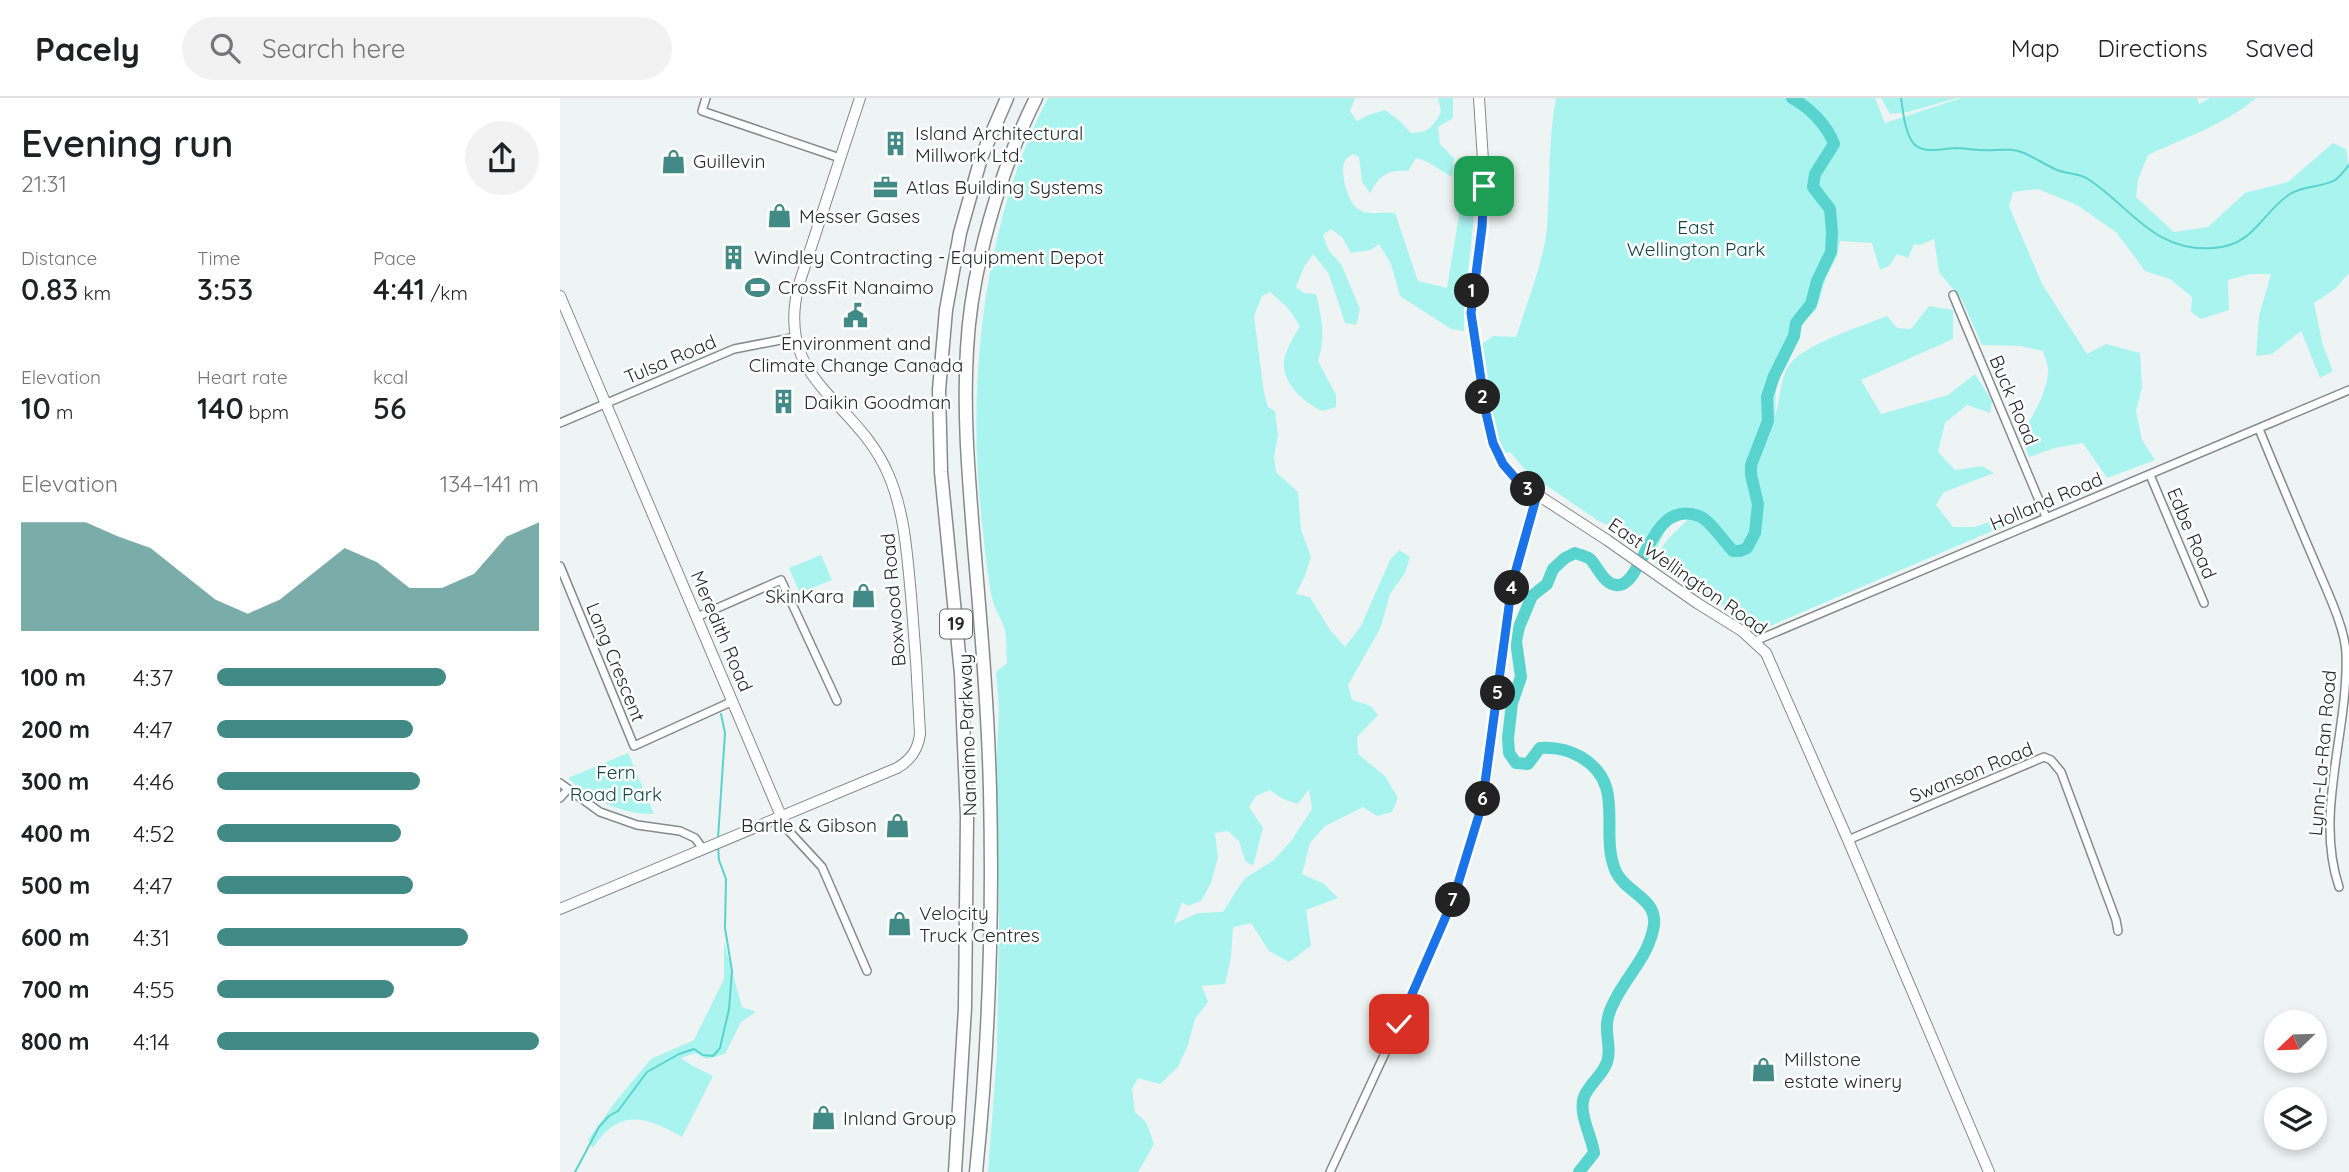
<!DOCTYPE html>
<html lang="en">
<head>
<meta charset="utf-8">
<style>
	:root { --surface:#fff; --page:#f2f2f2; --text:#202124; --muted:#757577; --line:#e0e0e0; --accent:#428a86 }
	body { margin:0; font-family:Quicksand,sans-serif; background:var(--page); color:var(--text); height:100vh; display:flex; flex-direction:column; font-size:26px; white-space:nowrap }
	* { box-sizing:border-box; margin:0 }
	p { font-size:23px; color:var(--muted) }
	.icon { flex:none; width:38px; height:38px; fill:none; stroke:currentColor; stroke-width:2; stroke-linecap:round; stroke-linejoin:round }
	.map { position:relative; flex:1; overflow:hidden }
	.panel { display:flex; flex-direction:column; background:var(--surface); width:560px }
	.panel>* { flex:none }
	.needle { width:46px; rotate:247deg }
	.fabs { position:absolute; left:1704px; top:912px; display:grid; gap:14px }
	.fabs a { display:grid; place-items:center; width:63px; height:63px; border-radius:50%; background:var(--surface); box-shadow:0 4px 10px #0003; font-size:35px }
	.pin { position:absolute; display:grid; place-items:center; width:60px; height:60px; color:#fff; margin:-30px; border-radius:14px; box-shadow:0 4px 10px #0006 }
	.km { position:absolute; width:35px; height:35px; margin:-18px; border-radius:50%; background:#222; color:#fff; font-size:19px; line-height:35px; text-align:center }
	.round { display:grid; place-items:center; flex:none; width:74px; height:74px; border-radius:37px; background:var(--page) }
	.headline { display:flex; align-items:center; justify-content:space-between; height:119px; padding:0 21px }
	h1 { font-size:38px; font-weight:600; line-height:52px }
	.stats { display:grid; grid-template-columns:repeat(3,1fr); gap:10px; height:119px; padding:7px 21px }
	.stats div { display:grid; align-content:center }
	.stats b { font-size:30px; font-weight:600 }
	.stats small { font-size:19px; font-weight:400 }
	.stats p { font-size:19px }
	.chart { height:196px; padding:14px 21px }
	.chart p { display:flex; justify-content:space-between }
	.chart svg { width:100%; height:126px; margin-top:7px; fill:var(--accent); opacity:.7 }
	ul { padding:0 21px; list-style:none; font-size:23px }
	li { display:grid; grid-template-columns:112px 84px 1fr; align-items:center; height:52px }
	li i { height:18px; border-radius:9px; background:var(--accent) }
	header { display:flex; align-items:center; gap:42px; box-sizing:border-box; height:98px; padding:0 35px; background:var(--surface); border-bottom:2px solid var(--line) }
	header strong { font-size:33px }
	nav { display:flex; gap:38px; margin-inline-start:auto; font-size:24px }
	.search { width:490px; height:63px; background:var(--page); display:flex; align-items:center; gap:18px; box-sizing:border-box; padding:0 24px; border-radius:38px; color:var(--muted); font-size:26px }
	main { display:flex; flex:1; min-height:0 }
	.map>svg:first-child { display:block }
</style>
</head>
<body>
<header>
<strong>Pacely</strong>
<div class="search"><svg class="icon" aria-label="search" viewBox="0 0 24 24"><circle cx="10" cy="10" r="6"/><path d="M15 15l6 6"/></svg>Search here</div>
<nav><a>Map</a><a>Directions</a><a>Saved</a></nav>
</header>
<main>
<section class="panel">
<div class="headline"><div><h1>Evening run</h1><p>21:31</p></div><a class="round"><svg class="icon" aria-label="share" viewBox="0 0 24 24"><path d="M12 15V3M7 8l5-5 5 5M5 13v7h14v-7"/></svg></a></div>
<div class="stats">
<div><p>Distance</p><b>0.83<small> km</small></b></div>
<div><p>Time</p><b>3:53</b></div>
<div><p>Pace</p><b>4:41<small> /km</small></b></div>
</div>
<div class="stats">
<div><p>Elevation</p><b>10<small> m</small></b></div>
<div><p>Heart rate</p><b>140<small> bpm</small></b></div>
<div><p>kcal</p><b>56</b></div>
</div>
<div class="chart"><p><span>Elevation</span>134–141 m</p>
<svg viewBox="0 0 160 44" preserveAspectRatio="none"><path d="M0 44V6L10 6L20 6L30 11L40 15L50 24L60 33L70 38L80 33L90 24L100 15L110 20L120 29L130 29L140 24L150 11L160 6V44z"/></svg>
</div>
<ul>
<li><b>100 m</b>4:37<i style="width:71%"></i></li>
<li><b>200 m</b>4:47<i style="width:61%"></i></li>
<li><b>300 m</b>4:46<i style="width:63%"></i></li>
<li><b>400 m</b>4:52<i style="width:57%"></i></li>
<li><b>500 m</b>4:47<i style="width:61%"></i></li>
<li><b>600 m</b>4:31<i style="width:78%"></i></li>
<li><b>700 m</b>4:55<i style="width:55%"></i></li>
<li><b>800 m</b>4:14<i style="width:100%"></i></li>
</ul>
</section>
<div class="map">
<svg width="1789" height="1074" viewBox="0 0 1789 1074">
	<rect width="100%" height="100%" fill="#eef4f3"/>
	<!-- green -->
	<path fill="#aaf4f0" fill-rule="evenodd" d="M488,0H795L790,13L797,23L808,17L825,12L840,23L851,35C868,35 873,29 881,14L878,0H893V20L878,29L880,46L894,60L892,79C879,72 870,63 856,60L848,73C828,71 819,78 810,95L802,84L799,59L793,56C790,58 786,60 785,63C779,73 788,104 797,110C808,119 822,113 835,115L858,183L887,190L900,111L909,100L914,102C914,147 903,189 904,233L891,231L840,198L831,166L819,146L811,152L791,155L782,139L771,131L763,137L769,153L781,166L800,211L796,227L785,225L769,176L753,156L744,169L736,189L744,195L756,196C762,222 766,237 758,263L776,297V309L763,313C744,305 718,283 725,258C728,248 735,237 740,228L727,209L710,194L702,198L694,218L704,295L708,309L715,313L718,337L714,359L716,374L738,394L741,432L751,459L744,480L736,496L750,499L770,532L785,549L801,528L830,462L839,452L850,459L845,475L830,496L820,531L788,587L792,602L811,608L818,617L797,639L798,656L825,678L838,700L832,714L817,718L803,709L765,728L750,745L742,776L764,786L778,800L746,812L751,848L729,864L709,853L691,825L673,829L671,859L665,886L642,888L648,904L635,921L628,947L618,969L600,986L578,980L572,991L575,1014L586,1024L594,1046L578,1074H428L437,956L439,819L436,677L439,610L436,574L447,565C446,555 447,543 445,533C443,523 436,514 433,504C427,478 425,451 422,425C406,288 423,123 488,0ZM749,691L752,711L731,743L714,762L684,781L663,814L638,815L614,826L622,804L628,808L641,803L651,785L658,759L655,735L668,733L679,743L685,763L693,768L703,730L689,709L696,698L710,692L723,701L738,706Z
		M996,0H1315L1325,25L1401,0H1637L1639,6L1650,0H1696C1666,26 1624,40 1588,57L1578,82L1576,99L1614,134L1648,129L1685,95L1728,84L1773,45L1786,51L1789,67V175L1775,191L1754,205L1763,248L1773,273L1760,280L1741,233L1712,256L1696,258L1699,218L1711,176H1690L1668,182L1669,212L1641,221L1631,214L1632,199L1610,181L1585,173L1556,134L1517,107L1478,91L1453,94L1449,108L1482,186L1527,256L1546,246L1580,255L1582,290L1576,313L1582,342L1595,362L1547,380L1523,345L1494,350L1469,359L1460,336C1472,322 1490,289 1488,269C1487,264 1484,258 1483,253L1460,248L1422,247L1402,202L1379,174L1374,141L1360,147L1354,146L1348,160L1337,156L1329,168L1320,172L1312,145L1280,143L1277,158L1266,180L1256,212L1239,227L1234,234L1229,262L1216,287L1215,317C1221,302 1219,280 1230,266C1245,246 1302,228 1327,218L1337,230L1351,231L1369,208L1393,212V241L1301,282L1321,316L1388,297L1415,276L1432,303L1430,315L1407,307L1385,325L1378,354L1395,372L1422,368L1434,375L1384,394L1376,407L1393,429H1415L1465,411V419L1196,534L1177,516L1093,463L1107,442L1132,417L1107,428L1095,455L1057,430L1040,424L968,375L950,354L943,356L932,324L922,246L933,238L956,239C966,208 984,162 987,130C990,86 988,43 996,0Z
		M1321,0H1397L1348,14L1330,16Z
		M261,457L272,482L240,495L229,470Z
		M68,655L94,716C63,717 30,701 8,680Z
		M164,844L182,909L196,914L181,924L165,956L147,961L135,955L121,960L131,967L153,978L122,1039C85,1018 59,1010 33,1050L28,1042L55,1004L91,961L134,942L164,881Z"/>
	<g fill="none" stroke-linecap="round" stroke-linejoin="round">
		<!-- stream -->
		<path stroke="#59d3ce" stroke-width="2" d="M1341,0C1343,13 1345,36 1354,46C1364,56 1383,51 1395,50C1404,50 1413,52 1422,52C1436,53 1450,49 1464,55C1475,60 1486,67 1497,72C1507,76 1519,75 1528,81C1571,109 1594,155 1654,150C1695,147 1701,115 1730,96C1744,87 1761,90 1775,82C1780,79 1785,72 1789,67
			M158,740L165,635L161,616
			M15,1074L39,1029L49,1018L58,1013L87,974L119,956L134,951L143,957L153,958L160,950L169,911L172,873L165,830L166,781L159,762L158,748"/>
		<!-- river -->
		<path stroke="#59d3ce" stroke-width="12" d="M1019,1074L1034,1055C1032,1039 1018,1015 1024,999C1029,986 1043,977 1047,964C1051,953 1047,943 1047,932C1046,921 1050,911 1055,902C1068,876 1089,858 1094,827C1097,800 1066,795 1056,774C1038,733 1068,687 1021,659C1007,651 995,649 980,650L968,666L956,665L949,655L948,640L952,605L961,579L956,543L959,529L972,498L987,486L993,471L1005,460L1015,455C1019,457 1026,458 1030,461C1038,469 1044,486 1056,487C1084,491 1088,399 1139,418C1150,422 1164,444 1173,453H1180L1187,450L1195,435L1198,406L1191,377V367L1208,323L1207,299L1214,278L1234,238L1236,225L1251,206L1257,183L1271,154L1272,134L1270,111L1253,89L1255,76L1274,46C1267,27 1250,10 1232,0"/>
		<defs>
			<path id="street" d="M146,0L142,13L280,60
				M1393,197L1486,419
				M0,325L174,251L236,239
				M1699,331C1718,377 1737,423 1757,469C1767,493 1785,530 1786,555C1789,632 1754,715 1779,789
				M1590,377L1644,505
				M0,468L74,648L173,603
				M137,519L221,482L277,603
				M1195,543L1789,292
				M0,685L40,714L77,727L120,733L135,740L143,751
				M0,700L8,691
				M221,718L227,731L262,769L307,873
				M1288,742L1484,659L1491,662L1501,674L1556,822L1558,833
				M770,1074L844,914L893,802L922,707L928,676L952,486L977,397"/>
			<path id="secondary" d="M919,0L924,78L923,112L911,215L929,330L939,359L949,374L964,388L1047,442L1137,505L1182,533L1206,555L1288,742L1429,1074
				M0,198L221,718
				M0,811L337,670C351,662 358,652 360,636C358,589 355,543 351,497C347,457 345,416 329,378C297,300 213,285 239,186L300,0"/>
			<path id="highway" d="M395,1074L405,910L407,718L401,576L381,374L379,292L386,212L400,135L421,60L447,0
				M416,1074C429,948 433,819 430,692C428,611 421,529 414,447C409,382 403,317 407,251C411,171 440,72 476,0"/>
		</defs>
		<!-- street casing -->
		<use href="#street" stroke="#858b8a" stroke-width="10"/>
		<!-- secondary casing -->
		<use href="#secondary" stroke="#858b8a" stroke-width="12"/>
		<!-- highway casing -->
		<use href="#highway" stroke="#858b8a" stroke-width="15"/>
		<!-- street -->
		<use href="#street" stroke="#fff" stroke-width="7"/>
		<!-- secondary -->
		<use href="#secondary" stroke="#fff" stroke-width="10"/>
		<!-- highway -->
		<use href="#highway" stroke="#fff" stroke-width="12"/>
	</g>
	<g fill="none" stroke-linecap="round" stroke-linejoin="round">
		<defs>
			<path id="route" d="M839,926L893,802L922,707L952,486L977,397L956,381L943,366L933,345L926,315L911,215L922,129L924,88"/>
		</defs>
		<!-- route casing -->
		<use href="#route" stroke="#fff" stroke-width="14"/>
		<!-- route -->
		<use href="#route" stroke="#1a73e8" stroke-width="9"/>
	</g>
	<!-- icons -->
	<defs>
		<symbol id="building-bare" viewBox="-9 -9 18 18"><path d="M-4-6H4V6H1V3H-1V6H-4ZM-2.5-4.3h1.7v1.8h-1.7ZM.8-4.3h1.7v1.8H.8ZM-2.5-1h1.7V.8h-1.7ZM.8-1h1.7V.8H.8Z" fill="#428a86" stroke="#fff" stroke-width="2.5" paint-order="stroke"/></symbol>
		<symbol id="shop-bare" viewBox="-9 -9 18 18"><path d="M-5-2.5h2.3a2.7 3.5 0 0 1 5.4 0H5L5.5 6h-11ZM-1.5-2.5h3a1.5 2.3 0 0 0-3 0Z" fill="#428a86" stroke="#fff" stroke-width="2.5" paint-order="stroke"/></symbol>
		<symbol id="office-bare" viewBox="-9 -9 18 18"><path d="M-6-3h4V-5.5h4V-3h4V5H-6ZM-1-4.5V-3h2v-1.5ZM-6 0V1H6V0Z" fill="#428a86" stroke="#fff" stroke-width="2.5" paint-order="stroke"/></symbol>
		<symbol id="stadium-bare" viewBox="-9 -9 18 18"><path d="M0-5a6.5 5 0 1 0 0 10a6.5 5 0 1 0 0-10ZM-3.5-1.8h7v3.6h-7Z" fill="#428a86" stroke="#fff" stroke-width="2.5" paint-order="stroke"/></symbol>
		<symbol id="civic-bare" viewBox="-9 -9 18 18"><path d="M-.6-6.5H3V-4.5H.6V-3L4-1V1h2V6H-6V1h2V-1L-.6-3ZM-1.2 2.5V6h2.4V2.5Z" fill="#428a86" stroke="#fff" stroke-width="2.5" paint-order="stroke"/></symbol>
	</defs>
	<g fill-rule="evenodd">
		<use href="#building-bare" x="318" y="28" width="35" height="35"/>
		<use href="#shop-bare" x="96" y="46" width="35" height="35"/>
		<use href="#office-bare" x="308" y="72" width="35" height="35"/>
		<use href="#shop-bare" x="202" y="100" width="35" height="35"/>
		<use href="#building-bare" x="156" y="142" width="35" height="35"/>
		<use href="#stadium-bare" x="180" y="172" width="35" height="35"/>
		<use href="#civic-bare" x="278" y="200" width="35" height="35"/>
		<use href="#building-bare" x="206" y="286" width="35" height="35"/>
		<use href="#shop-bare" x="286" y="480" width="35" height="35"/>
		<use href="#shop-bare" x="320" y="710" width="35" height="35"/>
		<use href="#shop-bare" x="322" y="808" width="35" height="35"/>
		<use href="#shop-bare" x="1186" y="954" width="35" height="35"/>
		<use href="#shop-bare" x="246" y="1002" width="35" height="35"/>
	</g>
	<g text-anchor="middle" stroke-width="5" stroke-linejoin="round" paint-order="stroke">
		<!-- shield labels -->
		<rect fill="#fff" stroke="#686a69" stroke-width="2" x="380" y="511.5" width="32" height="29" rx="5"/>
		<g font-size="18" font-weight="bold" fill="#272a29">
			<text x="396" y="532">19</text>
		</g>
		<!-- poi labels -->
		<g font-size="19" fill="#272a29" stroke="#fff" text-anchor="start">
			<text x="355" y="42">Island Architectural<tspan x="355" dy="22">Millwork Ltd.</tspan></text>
			<text x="133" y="70">Guillevin</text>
			<text x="346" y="96">Atlas Building Systems</text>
			<text x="239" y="125">Messer Gases</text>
			<text x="194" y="166">Windley Contracting - Equipment Depot</text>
			<text x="218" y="196">CrossFit Nanaimo</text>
			<text x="296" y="252" text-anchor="middle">Environment and<tspan x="296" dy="22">Climate Change Canada</tspan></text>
			<text x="244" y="311">Daikin Goodman</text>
			<text x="284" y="505" text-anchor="end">SkinKara</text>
			<text x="317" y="734" text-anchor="end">Bartle &amp; Gibson</text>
			<text x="359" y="822">Velocity<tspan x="359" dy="22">Truck Centres</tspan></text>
			<text x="1224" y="968">Millstone<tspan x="1224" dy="22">estate winery</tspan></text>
			<text x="283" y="1027">Inland Group</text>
		</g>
		<!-- park labels -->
		<g font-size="19" fill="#104745" stroke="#fff">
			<text x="1136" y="136">East<tspan x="1136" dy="22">Wellington Park</tspan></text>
			<text x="56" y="681">Fern<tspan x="56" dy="22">Road Park</tspan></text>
		</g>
		<!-- street labels -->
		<g font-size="19" fill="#272a29" stroke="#fff">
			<text transform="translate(110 261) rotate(-23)" y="7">Tulsa Road</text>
			<text transform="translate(1454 302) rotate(67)" y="7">Buck Road</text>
			<text transform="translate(1486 403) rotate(-23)" y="7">Holland Road</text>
			<text transform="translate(1632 435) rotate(67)" y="7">Edbe Road</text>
			<text transform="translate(1128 478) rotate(35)" y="7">East Wellington Road</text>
			<text transform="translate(333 502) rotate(-95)" y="7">Boxwood Road</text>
			<text transform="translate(162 533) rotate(67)" y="7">Meredith Road</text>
			<text transform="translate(56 564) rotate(68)" y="7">Lang Crescent</text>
			<text transform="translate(407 637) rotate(-92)" y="7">Nanaimo Parkway</text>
			<text transform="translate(1762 655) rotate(-85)" y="7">Lynn-La-Ran Road</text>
			<text transform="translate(1411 674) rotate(-22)" y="7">Swanson Road</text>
		</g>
	</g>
</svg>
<div class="fabs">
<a><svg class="needle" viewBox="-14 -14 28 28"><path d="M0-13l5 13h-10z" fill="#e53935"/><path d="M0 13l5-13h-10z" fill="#757577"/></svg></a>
<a><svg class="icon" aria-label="layers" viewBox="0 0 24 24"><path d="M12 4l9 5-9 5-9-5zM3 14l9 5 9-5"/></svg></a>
</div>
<div class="pin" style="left:924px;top:88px;background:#1e9e55"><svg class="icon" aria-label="arrive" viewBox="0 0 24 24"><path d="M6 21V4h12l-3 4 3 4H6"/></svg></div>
<div class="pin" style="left:839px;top:926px;background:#d93025"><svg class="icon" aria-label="check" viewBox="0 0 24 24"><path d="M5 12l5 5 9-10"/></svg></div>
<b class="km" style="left:912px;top:193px">1</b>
<b class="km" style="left:923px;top:299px">2</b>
<b class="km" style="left:968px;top:391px">3</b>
<b class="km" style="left:952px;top:490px">4</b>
<b class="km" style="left:938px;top:595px">5</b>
<b class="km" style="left:923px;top:701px">6</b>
<b class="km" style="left:893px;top:802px">7</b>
</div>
</main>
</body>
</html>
